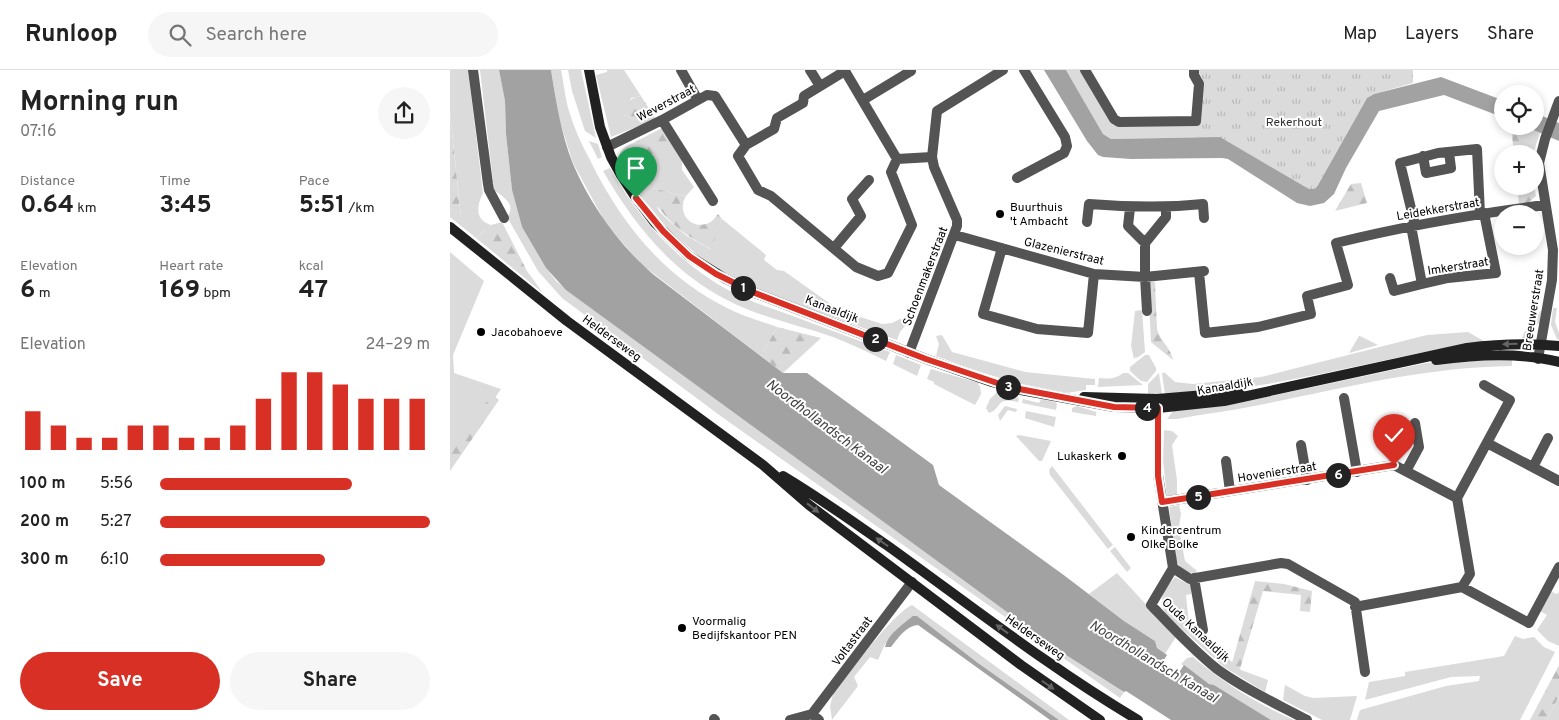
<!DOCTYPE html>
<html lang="en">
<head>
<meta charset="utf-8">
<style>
	:root { --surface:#fff; --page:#f6f6f6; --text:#222; --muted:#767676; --line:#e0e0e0; --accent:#d93025 }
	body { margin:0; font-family:Overpass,sans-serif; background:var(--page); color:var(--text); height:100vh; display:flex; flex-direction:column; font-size:19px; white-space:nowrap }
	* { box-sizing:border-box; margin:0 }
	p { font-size:16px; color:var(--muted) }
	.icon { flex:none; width:28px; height:28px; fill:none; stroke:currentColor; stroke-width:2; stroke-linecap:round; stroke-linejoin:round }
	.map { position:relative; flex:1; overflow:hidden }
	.side { display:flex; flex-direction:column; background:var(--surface); width:450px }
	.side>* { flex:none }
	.controls { position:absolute; left:1044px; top:15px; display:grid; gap:10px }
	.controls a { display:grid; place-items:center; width:50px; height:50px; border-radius:50%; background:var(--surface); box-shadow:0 2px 8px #0003; font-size:25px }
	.pin { position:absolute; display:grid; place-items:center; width:42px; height:42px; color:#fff; margin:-51px -21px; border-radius:50% 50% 50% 0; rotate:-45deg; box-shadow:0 0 5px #0007 }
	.pin .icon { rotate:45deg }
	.km { position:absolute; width:25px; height:25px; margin:-12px; border-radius:50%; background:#222; color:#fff; font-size:14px; line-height:25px; text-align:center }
	.round { display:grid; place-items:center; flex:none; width:52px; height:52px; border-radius:26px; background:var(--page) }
	.overview { display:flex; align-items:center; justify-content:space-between; height:85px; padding:0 20px }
	h1 { font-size:28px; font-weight:700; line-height:38px }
	.figures { display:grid; grid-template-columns:repeat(3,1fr); gap:8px; height:85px; padding:5px 20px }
	.figures div { display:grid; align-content:center }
	.figures b { font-size:25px; font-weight:700 }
	.figures small { font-size:14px; font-weight:400 }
	.figures p { font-size:14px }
	.chart { height:140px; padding:10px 20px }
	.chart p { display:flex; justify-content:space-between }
	.chart svg { width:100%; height:90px; margin-top:5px; stroke:var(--accent); stroke-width:6 }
	.cta { display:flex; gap:10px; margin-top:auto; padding:10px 20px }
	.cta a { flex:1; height:58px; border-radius:30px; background:var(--accent); color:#fff; font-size:20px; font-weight:700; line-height:58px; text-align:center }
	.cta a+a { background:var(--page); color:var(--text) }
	ul { padding:0 20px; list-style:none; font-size:16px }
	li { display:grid; grid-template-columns:80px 60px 1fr; align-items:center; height:38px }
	li i { height:12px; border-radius:6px; background:var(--accent) }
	header { display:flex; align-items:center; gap:30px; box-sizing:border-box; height:70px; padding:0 25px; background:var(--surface); border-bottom:1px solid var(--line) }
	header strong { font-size:24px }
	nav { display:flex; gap:28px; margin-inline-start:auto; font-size:18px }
	.search { width:350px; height:45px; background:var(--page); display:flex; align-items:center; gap:12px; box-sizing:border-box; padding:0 18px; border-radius:28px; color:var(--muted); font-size:19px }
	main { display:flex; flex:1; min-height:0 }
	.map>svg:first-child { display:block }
</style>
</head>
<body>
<header>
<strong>Runloop</strong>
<div class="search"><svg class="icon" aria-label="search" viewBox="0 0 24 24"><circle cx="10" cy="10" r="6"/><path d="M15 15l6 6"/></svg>Search here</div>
<nav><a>Map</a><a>Layers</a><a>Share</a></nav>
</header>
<main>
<section class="side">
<div class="overview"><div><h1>Morning run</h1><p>07:16</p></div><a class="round"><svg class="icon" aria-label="share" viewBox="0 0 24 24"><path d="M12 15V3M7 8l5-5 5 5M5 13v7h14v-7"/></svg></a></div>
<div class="figures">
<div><p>Distance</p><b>0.64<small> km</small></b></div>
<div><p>Time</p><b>3:45</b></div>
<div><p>Pace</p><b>5:51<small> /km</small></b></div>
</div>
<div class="figures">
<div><p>Elevation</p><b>6<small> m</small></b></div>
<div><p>Heart rate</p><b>169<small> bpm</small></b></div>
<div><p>kcal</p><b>47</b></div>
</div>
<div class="chart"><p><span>Elevation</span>24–29 m</p>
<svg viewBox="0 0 160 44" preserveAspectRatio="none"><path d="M5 44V25M15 44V32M25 44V38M35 44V38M45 44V32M55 44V32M65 44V38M75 44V38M85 44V32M95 44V19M105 44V6M115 44V6M125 44V12M135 44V19M145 44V19M155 44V19"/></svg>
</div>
<ul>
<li><b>100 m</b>5:56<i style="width:71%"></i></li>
<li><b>200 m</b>5:27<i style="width:100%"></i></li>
<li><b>300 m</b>6:10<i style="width:61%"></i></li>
</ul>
<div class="cta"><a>Save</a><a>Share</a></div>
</section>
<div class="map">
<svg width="1109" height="650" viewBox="0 0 1109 650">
	<defs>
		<pattern id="forest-firs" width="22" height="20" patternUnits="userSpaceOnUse" patternTransform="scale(1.25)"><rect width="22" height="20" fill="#dbdbdb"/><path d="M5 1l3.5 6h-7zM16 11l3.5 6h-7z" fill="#bababa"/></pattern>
		<pattern id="park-tufts" width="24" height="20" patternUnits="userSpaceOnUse" patternTransform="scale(1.25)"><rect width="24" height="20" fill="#dbdbdb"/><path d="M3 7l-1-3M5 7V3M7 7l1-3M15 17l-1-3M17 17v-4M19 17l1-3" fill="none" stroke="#bababa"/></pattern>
	</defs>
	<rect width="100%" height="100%" fill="#fff"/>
	<!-- green -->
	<path fill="#dbdbdb" d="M0,0H18L33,123C27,135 24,150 41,155L26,168L0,147V138L11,147L0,42Z
		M30,0H49L55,31L56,64L62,120L72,157L96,198L107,212L616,585L674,622L670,628L272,347L112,228L88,201L57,147C67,134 53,127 44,120Z
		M101,0H111C114,14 115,28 119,41C124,58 132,75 140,90C170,152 214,207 277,238C293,246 310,251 327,257L311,286L191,194L156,154L123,93L109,49Z
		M118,0H131L146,68L135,61L122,21Z
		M157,0H174L191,26L181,28L174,45L196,53L161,67L146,5L157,2Z
		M616,0H630L661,51L744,53L815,78L809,90L770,67L661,69L653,64Z
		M139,71L148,74L152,87L148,89Z
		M183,73L192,83L226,76L232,86V100L244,117L236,126L202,118L209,141L219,151L237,166L260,179L272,149L316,185L314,190L327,200L334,201L389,240L432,254L442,253L450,249H461L450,262L447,270L304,219L256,193L206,148L186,123L168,90C169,81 174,76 183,73Z
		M160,98C188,148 228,193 280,221C299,231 320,238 340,245C373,257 406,270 440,282L436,291C418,282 401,274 383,267C348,255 309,247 275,229C220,200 184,154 153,101Z
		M0,182L34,211L3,285L4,303L51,319L0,393Z
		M1103,238H1107L1105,252L1109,263V270L1107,269L1101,255Z
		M692,240L695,282L687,288L686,287L684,289L681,276L685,241Z
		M1091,240L1090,252L1075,268H1072L1074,263Z
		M1018,262L1034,271C949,285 865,308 779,320C758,323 736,323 715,324L712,304L714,302L725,312L743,314L811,307L977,265Z
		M492,265L502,282L575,302L645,309V315H636V320L616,323L566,313L524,300L486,286L489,274L486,266Z
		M909,266H910L928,275L899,283Z
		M446,285L471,295L467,306L443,294Z
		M695,285H699L706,298V301L697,312L691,311L680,301V297Z
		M1062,289V296C972,297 886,320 799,337C775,342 751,344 727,349H717L724,340L807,329L976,293L994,291Z
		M481,299L529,313L528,315L530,316L531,324L525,335L484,314V312L477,309Z
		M673,303H678L693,315L648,317L649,308C658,309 666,309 673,303Z
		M709,303L712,324H698V314Z
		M547,322L569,328L568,332C544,327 554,337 539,343L536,338L540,329Z
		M573,329L589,333L591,329L605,332L607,334L606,340L572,333Z
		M555,336L567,339L566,342L558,340L550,351L548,345Z
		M627,336L646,342V346L622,342V338Z
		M576,341L606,347L604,357L575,348Z
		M714,360L722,361L728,366L722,375L727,410V427L717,428L713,390Z
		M569,365L601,371L592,391H589L566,366Z
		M602,396L663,475L658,479L600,405L599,400Z
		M729,435L731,444L729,457L722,459L719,437Z
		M729,459L735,491L746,500L747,503C722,505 725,479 722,461Z
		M665,477L681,498L677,502L660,481Z
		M667,503L726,567L715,584L707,578L705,571L674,551L639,524Z
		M725,507L738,514H741V524L736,525L740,564L750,563L791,600L818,610L815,622L774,597L716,545C707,528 714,521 725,507Z
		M1100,521L1107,524L1109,522V576L1098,571L1087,560L1097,545L1090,541Z
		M462,535L619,650H609L528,593L467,546L435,574L428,590L420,587L404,607L408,616L382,650L380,636L383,624C399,604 441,545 462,535Z
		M1065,566L1073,569L1084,567L1094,577L1105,582L1070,650H907L910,640L996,616L1029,611L1030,606L1001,607L915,630L919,612L955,606V602L1054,586Z
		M743,587C774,613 807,634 844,650H821L764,615L759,614L731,594L737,588Z
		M835,615L855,626L863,628L907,626L900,650H872L833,630Z
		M1109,626V650H1097Z"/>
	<!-- forest -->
	<path fill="url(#forest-firs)" d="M191,26L205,48L196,53L174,45C177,33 178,28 191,26Z
		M0,42L11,148L0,138Z
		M1061,56H1074L1090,63L1083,84H1064Z
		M214,57L226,76C209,92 198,90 183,73Z
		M911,113L917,133L885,141L901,114Z
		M1067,116H1084L1086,126L1078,133H1069Z
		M202,118L236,126C227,140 238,159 256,154C261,153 265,148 268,144L272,149L261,179C230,162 216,152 198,121Z
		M52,152L77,201L93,223L26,168L41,155Z
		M698,212H705L707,259C710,271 721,278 723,290L701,272Z
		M327,257L371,268L333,303L311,286Z
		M42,324L49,330L0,401V384Z
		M805,511L834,514L862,521L860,542L850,541L851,525L813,521L790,599L782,593Z
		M1109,595V626L1097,650H1080Z"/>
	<!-- park -->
	<path fill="url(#park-tufts)" d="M747,0H963V13L924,24L917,28L868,115L865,119H859L770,67L746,68L744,53L749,49L752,8Z"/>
	<!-- water -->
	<path fill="#a2a2a2" d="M49,0H101C106,31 111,64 123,94C141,136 169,175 204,205L333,303H357L483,395L489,415L615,506L674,551L705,571L707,578L717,585L710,596L726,607L734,595L759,614L764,615L821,650H721L676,621L674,622L616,585L116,220L96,198L72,157L62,120L56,64L55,31Z
		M594,0H616L653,64L661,69L770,67L859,119H865L868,115L917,28L924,24L991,7L1052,30V47L994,25L929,41L896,98L884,124L874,133L860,136L847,133L778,89L772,88L681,89L653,87L648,85L637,71Z
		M1085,43L1109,53V71L1074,56H1085Z
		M463,546H467L528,593L609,650H600L468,555C456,556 448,568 441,577H435C438,564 453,554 463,546Z"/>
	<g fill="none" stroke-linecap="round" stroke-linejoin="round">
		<!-- street -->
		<path stroke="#545454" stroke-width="10" d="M23,0L38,114L39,120L54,148
			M231,0L248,30
			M360,0L370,16
			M635,0L664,49L669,52L746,51L749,14L744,5V0
			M413,30L461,1L460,0
			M212,50L263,131
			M296,75L288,86L308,120L321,126L406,197L428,206L438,203L462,155L441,102L447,89
			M157,77L212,50L257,25L265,26L296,75L324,59L327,48L353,33L354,26L395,1L447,89L482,87
			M973,86L976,103L1001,98L999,82
			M567,108L614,83L617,76L615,67L574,0
			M680,138L678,156L695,173
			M637,152L639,134C678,137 715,138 753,134L754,148
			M965,155L950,93L988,83L1027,79L1030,144
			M961,156L972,214L998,208L1046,203L1034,143
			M505,165L644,204L695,207L754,201
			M384,178L411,146L402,129L419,110
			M552,178L533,244L587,259L638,263L644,204
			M749,202L755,263L808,257L861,244L857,226L898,215L886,173C955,156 1024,144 1095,135
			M940,208L944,221L972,214
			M697,241L695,207V173L716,147V138
			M459,283L507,156V150L484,97L482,87L487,41L553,0
			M1088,289L1102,210L1103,180L1089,93L1095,69L1109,31
			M894,328L907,402
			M708,338V405L723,498L701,535C722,557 743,580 767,599C794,619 827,634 857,650
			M1037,373L1109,411
			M851,375L857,410
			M776,391L780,421
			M1083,397L1098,368
			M956,401L969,377L965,353
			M1007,428L1060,330L1034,315
			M712,432L944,395L1007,428L1020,504L1012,517L905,537
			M723,498L740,509L831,493L838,494L905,532L915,602
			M744,508L753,560
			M1012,517L1079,553L1109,497
			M362,644L462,512
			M264,649L265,650
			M340,650L362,644L369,650"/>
		<!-- secondary -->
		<path stroke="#212121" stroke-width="10" d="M139,0L150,57L161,87L171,105L186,128L205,153L239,186L274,208L305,223L476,289L542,312L571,320L664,337L708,338L774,331L1017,278C1048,274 1078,273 1109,276
			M0,157L117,251L313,395L359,435L571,595L650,650
			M986,290C1026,285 1070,282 1109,292
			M634,327L707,329L791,322
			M333,406C370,428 403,452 438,476C520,535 600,598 688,650"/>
	</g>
	<!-- one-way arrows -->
	<defs><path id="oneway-solid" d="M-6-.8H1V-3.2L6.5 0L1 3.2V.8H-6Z" transform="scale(1.25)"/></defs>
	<g fill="#646464">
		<use href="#oneway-solid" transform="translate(1060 274) rotate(179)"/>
		<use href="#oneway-solid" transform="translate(363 438) rotate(38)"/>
		<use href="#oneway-solid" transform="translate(432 472) rotate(-145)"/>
		<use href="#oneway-solid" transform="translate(552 559) rotate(-144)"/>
		<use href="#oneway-solid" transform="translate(598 615) rotate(35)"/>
	</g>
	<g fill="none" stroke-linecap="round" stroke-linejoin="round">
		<defs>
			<path id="route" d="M186,128L213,161L239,186L266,204L305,223L476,289L559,317L664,337L708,338V406L712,432L944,395"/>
		</defs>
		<!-- route casing -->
		<use href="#route" stroke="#fff" stroke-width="10"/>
		<!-- route -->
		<use href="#route" stroke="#d93025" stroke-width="6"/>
	</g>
	<!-- markers -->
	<g fill="#000" stroke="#fff" stroke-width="2">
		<circle cx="550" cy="144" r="5"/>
		<circle cx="31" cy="262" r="5"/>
		<circle cx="672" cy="386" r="5"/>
		<circle cx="681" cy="467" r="5"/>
		<circle cx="232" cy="558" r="5"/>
	</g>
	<g text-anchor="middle" stroke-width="4" stroke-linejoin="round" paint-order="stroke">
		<!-- street labels -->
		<g font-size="12" fill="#000" stroke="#fff">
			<text transform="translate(216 33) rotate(-28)" y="4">Weverstraat</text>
			<text transform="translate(988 139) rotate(-10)" y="4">Leidekkerstraat</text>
			<text transform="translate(614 181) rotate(14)" y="4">Glazenierstraat</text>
			<text transform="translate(1008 196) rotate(-9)" y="4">Imkerstraat</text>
			<text transform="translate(475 206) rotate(-69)" y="4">Schoenmakerstraat</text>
			<text transform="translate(382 239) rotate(21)" y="4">Kanaaldijk</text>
			<text transform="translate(1083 240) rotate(-81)" y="4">Breeuwerstraat</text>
			<text transform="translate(162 268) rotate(36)" y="4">Helderseweg</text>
			<text transform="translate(775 316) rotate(-10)" y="4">Kanaaldijk</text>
			<text transform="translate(827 402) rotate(-9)" y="4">Hovenierstraat</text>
			<text transform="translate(746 560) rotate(43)" y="4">Oude Kanaaldijk</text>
			<text transform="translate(585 567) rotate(35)" y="4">Helderseweg</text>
			<text transform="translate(402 571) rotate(-53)" y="4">Voltastraat</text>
		</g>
		<!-- park labels -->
		<g font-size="12" fill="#323232" stroke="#fff">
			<text x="844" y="56">Rekerhout</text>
		</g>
		<!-- poi labels -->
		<g font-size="12" fill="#000" stroke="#fff" text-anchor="start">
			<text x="560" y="141">Buurthuis<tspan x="560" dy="14">'t Ambacht</tspan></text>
			<text x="41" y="266">Jacobahoeve</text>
			<text x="662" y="390" text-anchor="end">Lukaskerk</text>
			<text x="691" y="464">Kindercentrum<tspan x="691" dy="14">Olke Bolke</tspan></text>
			<text x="242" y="555">Voormalig<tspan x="242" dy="14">Bedijfskantoor PEN</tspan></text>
		</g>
		<!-- water labels -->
		<g font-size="14" font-style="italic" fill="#434343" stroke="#fff">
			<text transform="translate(377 356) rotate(37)" y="5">Noordhollandsch Kanaal</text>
			<text transform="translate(704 591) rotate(31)" y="5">Noordhollandsch Kanaal</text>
		</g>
	</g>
</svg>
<div class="controls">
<a><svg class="icon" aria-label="locate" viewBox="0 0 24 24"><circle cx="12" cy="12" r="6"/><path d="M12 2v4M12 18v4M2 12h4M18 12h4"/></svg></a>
<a>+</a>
<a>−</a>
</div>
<div class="pin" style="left:186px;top:128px;background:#1e9e55"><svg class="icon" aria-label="arrive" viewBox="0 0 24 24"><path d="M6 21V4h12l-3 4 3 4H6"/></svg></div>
<div class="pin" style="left:944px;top:395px;background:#d93025"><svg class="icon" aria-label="check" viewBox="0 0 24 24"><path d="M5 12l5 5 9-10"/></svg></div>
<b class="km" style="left:293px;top:218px">1</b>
<b class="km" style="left:425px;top:269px">2</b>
<b class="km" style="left:558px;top:317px">3</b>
<b class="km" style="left:697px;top:338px">4</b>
<b class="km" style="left:748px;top:427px">5</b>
<b class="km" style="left:888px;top:405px">6</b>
</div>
</main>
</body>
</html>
